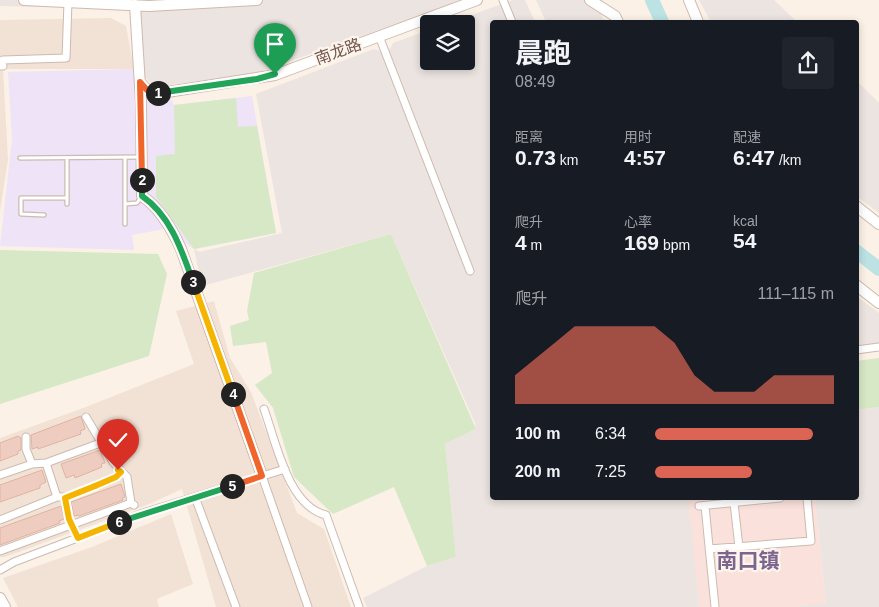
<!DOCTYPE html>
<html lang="zh">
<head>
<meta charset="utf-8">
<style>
	:root { --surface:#171b24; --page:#20242c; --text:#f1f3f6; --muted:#9ea1a6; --accent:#dc6454 }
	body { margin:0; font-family:Arial,"Noto Sans SC",sans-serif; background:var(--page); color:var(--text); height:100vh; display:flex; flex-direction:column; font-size:19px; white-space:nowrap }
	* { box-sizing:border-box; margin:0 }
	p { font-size:16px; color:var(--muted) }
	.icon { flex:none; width:28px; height:28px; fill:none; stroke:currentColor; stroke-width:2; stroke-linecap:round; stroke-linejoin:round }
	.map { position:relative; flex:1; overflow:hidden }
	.sheet { position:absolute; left:490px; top:20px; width:369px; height:480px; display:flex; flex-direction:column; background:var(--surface); border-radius:5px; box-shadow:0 2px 8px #0003 }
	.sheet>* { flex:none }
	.buttons { position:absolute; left:420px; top:15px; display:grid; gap:10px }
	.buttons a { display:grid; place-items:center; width:55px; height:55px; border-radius:5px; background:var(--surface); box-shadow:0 2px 8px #0003; font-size:25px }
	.pin { position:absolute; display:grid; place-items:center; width:42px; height:42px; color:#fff; margin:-51px -21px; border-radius:50% 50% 50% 0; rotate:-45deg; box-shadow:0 0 5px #0007 }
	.pin .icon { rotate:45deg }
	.km { position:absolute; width:25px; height:25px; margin:-12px; border-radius:50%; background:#222; color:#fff; font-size:14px; line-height:25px; text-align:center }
	.round { display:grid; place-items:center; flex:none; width:52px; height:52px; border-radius:5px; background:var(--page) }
	.headline { display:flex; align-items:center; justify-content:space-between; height:85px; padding:0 25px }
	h1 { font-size:28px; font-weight:700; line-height:38px }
	.figures { display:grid; grid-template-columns:repeat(3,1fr); gap:8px; height:85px; padding:5px 25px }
	.figures div { display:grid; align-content:center }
	.figures b { font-size:21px; font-weight:700 }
	.figures small { font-size:14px; font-weight:400 }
	.figures p { font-size:14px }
	.chart { height:140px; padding:10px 25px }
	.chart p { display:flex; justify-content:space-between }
	.chart svg { width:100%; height:90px; margin-top:5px; fill:var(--accent); opacity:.7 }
	ul { padding:0 25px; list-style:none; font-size:16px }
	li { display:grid; grid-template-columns:80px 60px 1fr; align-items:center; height:38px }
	li i { height:12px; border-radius:6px; background:var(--accent) }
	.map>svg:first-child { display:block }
</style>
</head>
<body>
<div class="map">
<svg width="879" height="607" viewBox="0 0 879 607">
	<rect width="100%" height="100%" fill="#fbf1e6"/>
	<!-- residential -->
	<path fill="#f2e2d5" d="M111,18L126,26L134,69H3L8,160L0,211V20Z
		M214,301L230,358L251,392L297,513L324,529L351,607H216L182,489L147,505L5,557H0V438L86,407L194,364L176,311Z
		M171,514L193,584L157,599L159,607H18L3,578L92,547Z"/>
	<!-- commercial -->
	<path fill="#fae1db" d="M688,498H815L826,604L794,607H699L687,507Z"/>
	<!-- industrial -->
	<path fill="#ebe4e0" d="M0,0H458L439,9L256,73L155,87L144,76L138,9L0,6Z
		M513,0H525L535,22H492V498H688L699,607H367L363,598L427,566L456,557L445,444L476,429L475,423L391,234L202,286L194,249L199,252L282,233L256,94L374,49L380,51L390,49L393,43L429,30V61H466V24H447Z
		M536,0H594L605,22H546Z
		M699,0H774L797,22H711Z
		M856,80L879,103V213L856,196Z
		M856,296L879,313V351L856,353Z
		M879,407V607H794L826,603L815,498H856V410Z"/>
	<!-- education -->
	<path fill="#eee3f7" d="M134,69L135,78L144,94L170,97L174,105L252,96L276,233L194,249L164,229L132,235L134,250L0,246L12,139L8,72Z"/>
	<!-- green -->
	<path fill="#d7e8c6" d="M236,98L238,127L257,126L276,233L194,249L156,197V156L175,154L174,105Z
		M391,234L476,429L445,444L456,557L427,566L394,487L333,514L294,477L273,408L255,385L272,373L266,342L233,346L230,326L249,320L247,311L254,273Z
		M0,250L158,254L167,274L149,356L0,404Z
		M879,358V407L856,410V361Z"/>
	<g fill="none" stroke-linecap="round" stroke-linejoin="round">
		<!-- river -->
		<path stroke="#bce2e3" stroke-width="14" d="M652,0L662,22
			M856,251L879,269"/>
	</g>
	<!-- building -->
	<path fill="#eecdc0" stroke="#e0b3a1" d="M81,416L85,429L80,431L81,434L38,449V447L32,449L31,435Z
		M18,436L21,438V450L18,451V454L0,461V443Z
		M100,450L105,463L101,464L102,467L75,478L74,475L66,478L61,464Z
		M42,470L46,482L40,485V488L0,502V485Z
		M121,484L125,497L122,498L123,500L79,516L78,515L74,516L71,502Z
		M61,506L64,519L59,521L60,523L0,545V528Z"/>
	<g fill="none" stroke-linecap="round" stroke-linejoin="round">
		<defs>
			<path id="lane" d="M20,158L141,157
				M67,158V204
				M125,204L137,203L141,197
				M44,215L21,214V198H67
				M125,224V157"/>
			<path id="street" d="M503,0L512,22
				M379,36L470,271
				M3,60L66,58L68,2
				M0,66H3
				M856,350L879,347
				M264,409C276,442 288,506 326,515L359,607
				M86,417L113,462L127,477L131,503L134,505
				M26,437V449L32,464
				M46,463L57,497
				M0,475L32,464L46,463L103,442
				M262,476L308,607
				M195,497L236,607
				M65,498L69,519L78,538
				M734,503L739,547
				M699,506L780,498
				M705,506L715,607
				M0,520L57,497H69L116,477L121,472
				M709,549L811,541L807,498
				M0,551L131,503
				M0,570L14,562L146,512L285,469"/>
			<path id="secondary" d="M24,0L149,6L257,0
				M590,0L615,16L618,22
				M689,0L698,22
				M135,5L141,102L142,196C160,208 172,229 181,249L262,476
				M140,82L147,90L161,93L275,75L477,0
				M856,206L879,224
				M856,285L879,303
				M0,598L5,607"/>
		</defs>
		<!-- lane casing -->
		<use href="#lane" stroke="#cebab0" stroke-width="5.5"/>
		<!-- street casing -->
		<use href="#street" stroke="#cebab0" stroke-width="9"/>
		<!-- secondary casing -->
		<use href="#secondary" stroke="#d0b9ae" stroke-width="12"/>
		<!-- lane -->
		<use href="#lane" stroke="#fff" stroke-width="3"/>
		<!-- street -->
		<use href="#street" stroke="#fff" stroke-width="7"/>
		<!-- secondary -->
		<use href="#secondary" stroke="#fff" stroke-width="10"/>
	</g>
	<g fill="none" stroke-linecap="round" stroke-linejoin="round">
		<defs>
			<path id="split-1" d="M158,93L257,79L275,74"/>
			<path id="split-2" d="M142,180L140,82L147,90L158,93"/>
			<path id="split-3" d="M142,180V196C171,216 182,251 193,282"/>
			<path id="split-4" d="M193,282L233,394"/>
			<path id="split-5" d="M232,486L262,476L233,394"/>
			<path id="split-6" d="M119,522L232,486"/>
			<path id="split-7" d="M95,486L65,498L69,519L78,538L119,522"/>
			<path id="split-8" d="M95,486L116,477L121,472L118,470"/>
		</defs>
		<!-- split-1 casing -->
		<use href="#split-1" stroke="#fff" stroke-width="10"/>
		<!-- split-2 casing -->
		<use href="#split-2" stroke="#fff" stroke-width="10"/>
		<!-- split-3 casing -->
		<use href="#split-3" stroke="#fff" stroke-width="10"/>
		<!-- split-4 casing -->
		<use href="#split-4" stroke="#fff" stroke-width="10"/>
		<!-- split-5 casing -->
		<use href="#split-5" stroke="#fff" stroke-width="10"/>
		<!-- split-6 casing -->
		<use href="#split-6" stroke="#fff" stroke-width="10"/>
		<!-- split-7 casing -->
		<use href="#split-7" stroke="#fff" stroke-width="10"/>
		<!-- split-8 casing -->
		<use href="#split-8" stroke="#fff" stroke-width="10"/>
		<!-- split-1 -->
		<use href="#split-1" stroke="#22a559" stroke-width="6"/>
		<!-- split-2 -->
		<use href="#split-2" stroke="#f0652b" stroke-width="6"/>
		<!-- split-3 -->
		<use href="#split-3" stroke="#22a559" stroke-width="6"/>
		<!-- split-4 -->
		<use href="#split-4" stroke="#f5b400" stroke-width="6"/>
		<!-- split-5 -->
		<use href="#split-5" stroke="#f0652b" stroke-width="6"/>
		<!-- split-6 -->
		<use href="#split-6" stroke="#22a559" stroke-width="6"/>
		<!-- split-7 -->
		<use href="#split-7" stroke="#f5b400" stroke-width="6"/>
		<!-- split-8 -->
		<use href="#split-8" stroke="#f5b400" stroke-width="6"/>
	</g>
	<g text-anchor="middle" stroke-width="4.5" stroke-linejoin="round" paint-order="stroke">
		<!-- street labels -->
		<g font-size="16" fill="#72564d" stroke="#fef5ec">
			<text transform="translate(338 51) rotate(-20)" y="6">南龙路</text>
		</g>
		<!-- district labels -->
		<g font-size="21" font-weight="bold" fill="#7c658e" stroke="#fef5ec">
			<text x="748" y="568">南口镇</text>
		</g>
	</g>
</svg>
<div class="buttons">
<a><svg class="icon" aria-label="layers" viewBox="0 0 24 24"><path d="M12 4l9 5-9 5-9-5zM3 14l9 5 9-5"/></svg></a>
</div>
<div class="pin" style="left:275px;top:74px;background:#1e9e55"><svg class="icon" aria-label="arrive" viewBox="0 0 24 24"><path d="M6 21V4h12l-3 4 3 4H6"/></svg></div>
<div class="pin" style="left:118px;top:470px;background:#d93025"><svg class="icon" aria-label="check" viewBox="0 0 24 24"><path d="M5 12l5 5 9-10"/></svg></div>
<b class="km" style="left:158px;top:93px">1</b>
<b class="km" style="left:142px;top:180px">2</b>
<b class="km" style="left:193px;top:282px">3</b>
<b class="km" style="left:233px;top:394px">4</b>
<b class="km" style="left:232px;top:486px">5</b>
<b class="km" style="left:119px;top:522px">6</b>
<section class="sheet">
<div class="headline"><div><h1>晨跑</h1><p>08:49</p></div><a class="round"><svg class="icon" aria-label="share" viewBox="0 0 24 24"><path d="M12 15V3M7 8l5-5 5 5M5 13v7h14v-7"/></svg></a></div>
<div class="figures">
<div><p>距离</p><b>0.73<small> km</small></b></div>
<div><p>用时</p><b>4:57</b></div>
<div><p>配速</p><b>6:47<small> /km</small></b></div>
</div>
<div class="figures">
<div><p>爬升</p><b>4<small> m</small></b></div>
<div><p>心率</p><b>169<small> bpm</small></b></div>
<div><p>kcal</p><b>54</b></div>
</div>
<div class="chart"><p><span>爬升</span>111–115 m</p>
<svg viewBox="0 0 160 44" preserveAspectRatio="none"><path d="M0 44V30L10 22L20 14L30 6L40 6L50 6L60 6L70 6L80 14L90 30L100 38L110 38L120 38L130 30L140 30L150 30L160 30V44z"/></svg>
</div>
<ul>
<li><b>100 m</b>6:34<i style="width:88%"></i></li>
<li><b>200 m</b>7:25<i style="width:54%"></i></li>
</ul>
</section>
</div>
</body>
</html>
